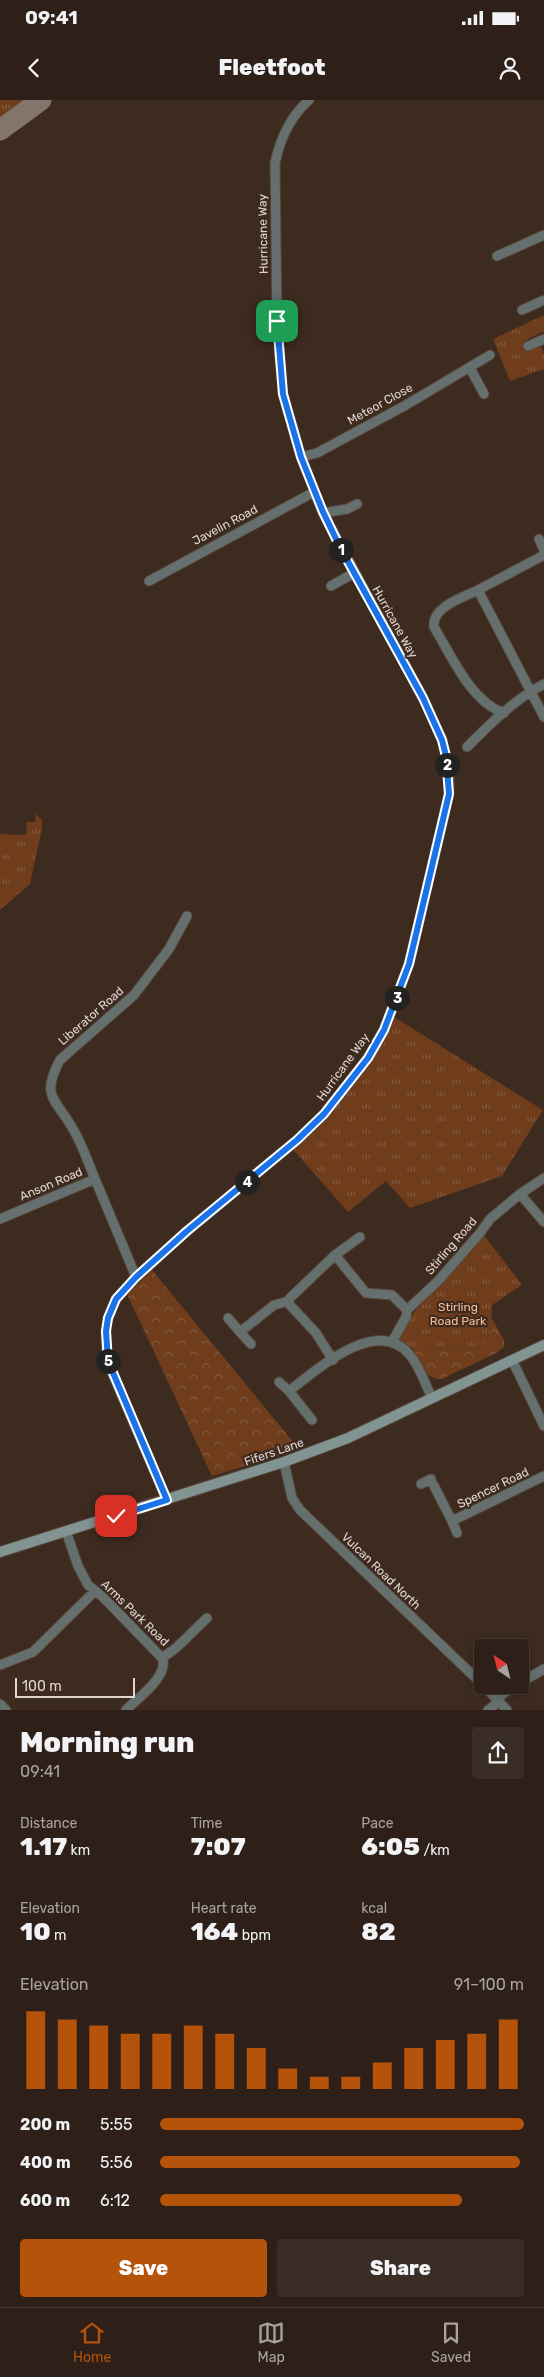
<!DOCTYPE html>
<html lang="en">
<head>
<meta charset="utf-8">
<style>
	:root { --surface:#2e2018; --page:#3a2d25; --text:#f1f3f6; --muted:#a7a3a2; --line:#493e37; --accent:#b45309 }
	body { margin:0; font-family:Rubik,sans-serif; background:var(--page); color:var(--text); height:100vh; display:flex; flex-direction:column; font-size:19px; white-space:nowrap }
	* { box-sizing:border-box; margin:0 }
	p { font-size:16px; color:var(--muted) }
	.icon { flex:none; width:28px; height:28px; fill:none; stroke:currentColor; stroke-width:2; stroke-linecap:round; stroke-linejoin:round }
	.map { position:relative; height:1610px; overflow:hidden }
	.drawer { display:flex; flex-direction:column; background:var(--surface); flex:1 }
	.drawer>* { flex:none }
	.needle { width:32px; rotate:325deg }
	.buttons { position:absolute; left:474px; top:1539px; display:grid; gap:10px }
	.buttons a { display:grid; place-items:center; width:55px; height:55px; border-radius:5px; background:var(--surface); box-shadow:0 2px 8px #0003,0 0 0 1px var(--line); font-size:25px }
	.scale { position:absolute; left:15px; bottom:12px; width:120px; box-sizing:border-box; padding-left:5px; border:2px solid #e0d4ce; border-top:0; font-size:14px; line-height:18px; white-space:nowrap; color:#e0d4ce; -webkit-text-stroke:4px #3d2b20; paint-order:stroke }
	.pin { position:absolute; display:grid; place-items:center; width:42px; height:42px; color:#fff; margin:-21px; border-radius:10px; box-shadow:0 2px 8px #0006 }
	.km { position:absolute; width:25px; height:25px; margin:-12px; border-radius:50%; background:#222; color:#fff; font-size:14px; line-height:25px; text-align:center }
	.round { display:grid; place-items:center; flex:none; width:52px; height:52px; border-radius:5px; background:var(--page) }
	.summary { display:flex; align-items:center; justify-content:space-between; height:85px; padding:0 20px }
	h1 { font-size:28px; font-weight:800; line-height:38px }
	.figures { display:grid; grid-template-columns:repeat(3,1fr); gap:8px; height:85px; padding:5px 20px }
	.figures div { display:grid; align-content:center }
	.figures b { font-size:25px; font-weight:800 }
	.figures small { font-size:14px; font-weight:400 }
	.figures p { font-size:14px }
	.chart { height:140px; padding:10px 20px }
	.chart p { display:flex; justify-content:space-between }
	.chart svg { width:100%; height:90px; margin-top:5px; stroke:var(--accent); stroke-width:6 }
	.primary-button { display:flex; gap:10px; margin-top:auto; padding:10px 20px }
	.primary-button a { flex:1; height:58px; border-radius:5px; background:var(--accent); color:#fff; font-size:20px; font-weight:800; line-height:58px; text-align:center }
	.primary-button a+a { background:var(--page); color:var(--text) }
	ul { padding:0 20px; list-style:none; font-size:16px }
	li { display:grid; grid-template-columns:80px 60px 1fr; align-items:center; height:38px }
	li i { height:12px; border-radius:6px; background:var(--accent) }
	.status { display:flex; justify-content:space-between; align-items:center; height:35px; padding:0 25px; background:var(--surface); direction:ltr }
	.status svg { height:14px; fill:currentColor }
	header { display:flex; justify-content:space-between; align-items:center; height:65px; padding:0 20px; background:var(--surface); font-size:22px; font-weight:800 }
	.menu { display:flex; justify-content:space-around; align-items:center; height:70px; border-top:1px solid var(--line); background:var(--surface); font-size:14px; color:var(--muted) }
	.menu a { display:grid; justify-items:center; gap:2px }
	.menu .on { color:var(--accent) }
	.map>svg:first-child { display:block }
</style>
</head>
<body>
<div class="status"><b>09:41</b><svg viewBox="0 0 49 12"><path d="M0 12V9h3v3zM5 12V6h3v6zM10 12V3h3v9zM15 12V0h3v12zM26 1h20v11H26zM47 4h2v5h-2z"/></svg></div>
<header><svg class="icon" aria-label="back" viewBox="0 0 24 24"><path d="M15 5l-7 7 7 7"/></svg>Fleetfoot<svg class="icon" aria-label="person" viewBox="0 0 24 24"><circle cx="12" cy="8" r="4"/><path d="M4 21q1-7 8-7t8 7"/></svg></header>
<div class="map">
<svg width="544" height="1610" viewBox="0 0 544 1610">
	<defs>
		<pattern id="grass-tufts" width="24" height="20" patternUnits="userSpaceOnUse" patternTransform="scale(1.25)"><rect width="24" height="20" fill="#6f3d1c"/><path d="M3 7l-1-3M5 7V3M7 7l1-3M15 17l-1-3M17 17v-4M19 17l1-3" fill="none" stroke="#83583c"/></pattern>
		<pattern id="forest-crowns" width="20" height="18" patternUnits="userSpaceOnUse" patternTransform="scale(1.25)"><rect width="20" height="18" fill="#6f3d1c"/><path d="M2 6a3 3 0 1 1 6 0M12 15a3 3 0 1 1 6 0" fill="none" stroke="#83583c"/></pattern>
	</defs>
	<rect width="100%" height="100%" fill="#3d2b20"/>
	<!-- grass -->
	<path fill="url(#grass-tufts)" d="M0,0H23L0,17Z
		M544,215V231L524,241L528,246L535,245L541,247L544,253V269L510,281L493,239Z
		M36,714L42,720V728L30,784L0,810V734L26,735L27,722H35Z
		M391,915L543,1010L502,1076L410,1108L386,1081L348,1112L290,1046L347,987Z
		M484,1135L522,1185L492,1205L491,1217L493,1224L486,1240L479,1247L412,1248L400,1240C399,1220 467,1152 484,1135Z"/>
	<!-- forest -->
	<path fill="url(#forest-crowns)" d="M152,1170L299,1349L212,1376L127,1194Z
		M491,1217L504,1240V1247L498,1252L442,1279C424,1280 419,1262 412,1248L479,1247C487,1239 495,1229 491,1217Z"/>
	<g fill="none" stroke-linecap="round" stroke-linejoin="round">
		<!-- taxiway -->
		<path stroke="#84756c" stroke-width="21" d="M0,30L41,0"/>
		<defs>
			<path id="street" d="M497,156L544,135
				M522,210L544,200
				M528,246L544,239
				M470,268L484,294
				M301,357L317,353L406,305L490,255
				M323,413L347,409L357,404
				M539,439L544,450
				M149,481L314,392
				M331,486L354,473
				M478,490L544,455
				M504,613C471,602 451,555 434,527C431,507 464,497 478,490L544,617
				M467,647C490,624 515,599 544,584
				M95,1079L136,1177
				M520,1094L544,1122
				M0,1119L95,1079C88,1062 82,1044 73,1029C56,999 40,997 60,960L134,895L169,849L187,816
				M335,1155L366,1193L392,1195L407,1210
				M228,1218L240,1232L274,1205L289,1201
				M240,1232L251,1244
				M392,1242L406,1217L407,1210L438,1181L480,1133L490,1119L520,1094L544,1078
				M333,1260L316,1233L289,1204V1199L335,1155L360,1137
				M512,1260L544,1326
				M279,1282L289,1291C318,1269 376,1216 409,1254C420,1266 425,1284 432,1298
				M289,1291L312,1320
				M284,1362L292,1398L300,1410L482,1584
				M421,1384L431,1379
				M433,1384L452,1421
				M167,1400L107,1261L106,1231L108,1218L116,1199L136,1177L187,1131L297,1040L324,1014L368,958L384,930L409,864L449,694V673L442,639L423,598L323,413L301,357L283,294L277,221L275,63C280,39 290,17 309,0
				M66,1431L78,1466L88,1485L103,1497L162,1558
				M457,1433L452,1421L544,1376
				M0,1565L33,1552L95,1491
				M520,1583L544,1569
				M483,1585L507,1610
				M497,1598L516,1585
				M0,1604L6,1610
				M126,1610C138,1598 170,1575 162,1558L176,1548L207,1518
				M488,1610L500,1601"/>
			<path id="secondary" d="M0,1452L284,1362L348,1338L544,1245"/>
		</defs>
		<!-- street casing -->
		<use href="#street" stroke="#57463c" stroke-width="11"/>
		<!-- secondary casing -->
		<use href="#secondary" stroke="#57463c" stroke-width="12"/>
		<!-- street -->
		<use href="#street" stroke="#65706e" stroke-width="9"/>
		<!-- secondary -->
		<use href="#secondary" stroke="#829491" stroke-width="10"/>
	</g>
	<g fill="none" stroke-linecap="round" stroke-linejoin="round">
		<defs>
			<path id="route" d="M116,1416L167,1400L108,1261L106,1231L108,1218L116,1199L136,1177L187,1131L297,1040L324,1014L368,958L384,930L409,864L449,694L446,656L442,640L423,598L340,447L323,412L301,357L283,294L277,221"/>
		</defs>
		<!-- route casing -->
		<use href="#route" stroke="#fff" stroke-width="10"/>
		<!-- route -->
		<use href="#route" stroke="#1a73e8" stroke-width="6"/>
	</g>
	<g text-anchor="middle" stroke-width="4.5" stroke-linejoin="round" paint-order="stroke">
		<!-- street labels -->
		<g font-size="12" fill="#e0d4ce" stroke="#3d2b20">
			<text transform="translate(263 134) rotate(-91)" y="4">Hurricane Way</text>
			<text transform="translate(380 304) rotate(-29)" y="4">Meteor Close</text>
			<text transform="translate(225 425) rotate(-28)" y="4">Javelin Road</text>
			<text transform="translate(395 522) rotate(61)" y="4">Hurricane Way</text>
			<text transform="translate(91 916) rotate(-41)" y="4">Liberator Road</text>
			<text transform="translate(343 967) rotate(-54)" y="4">Hurricane Way</text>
			<text transform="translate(51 1084) rotate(-23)" y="4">Anson Road</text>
			<text transform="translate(451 1146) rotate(-49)" y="4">Stirling Road</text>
			<text transform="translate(274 1352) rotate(-19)" y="4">Fifers Lane</text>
			<text transform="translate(493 1388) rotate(-26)" y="4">Spencer Road</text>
			<text transform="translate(381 1471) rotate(44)" y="4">Vulcan Road North</text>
			<text transform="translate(135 1513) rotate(44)" y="4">Arms Park Road</text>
		</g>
		<!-- park labels -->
		<g font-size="12" fill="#f9bd9b" stroke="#3d2b20">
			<text x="458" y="1211">Stirling<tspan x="458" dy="14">Road Park</tspan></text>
		</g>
	</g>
</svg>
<div class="buttons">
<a><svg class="needle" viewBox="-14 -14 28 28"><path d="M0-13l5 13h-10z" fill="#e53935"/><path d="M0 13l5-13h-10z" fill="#a7a3a2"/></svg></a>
</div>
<div class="scale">100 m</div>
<div class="pin" style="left:277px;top:221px;background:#1e9e55"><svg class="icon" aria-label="arrive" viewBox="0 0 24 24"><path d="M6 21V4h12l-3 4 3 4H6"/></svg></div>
<div class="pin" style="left:116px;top:1416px;background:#d93025"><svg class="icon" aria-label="check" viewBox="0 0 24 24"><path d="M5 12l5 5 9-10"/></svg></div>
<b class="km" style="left:341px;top:450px">1</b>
<b class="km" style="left:447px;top:665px">2</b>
<b class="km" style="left:397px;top:898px">3</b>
<b class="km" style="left:247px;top:1082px">4</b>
<b class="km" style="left:108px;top:1261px">5</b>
</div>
<section class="drawer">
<div class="summary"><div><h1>Morning run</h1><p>09:41</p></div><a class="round"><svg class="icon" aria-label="share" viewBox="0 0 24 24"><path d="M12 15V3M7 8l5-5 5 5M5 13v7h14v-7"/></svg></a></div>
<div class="figures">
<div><p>Distance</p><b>1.17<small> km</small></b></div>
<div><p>Time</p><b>7:07</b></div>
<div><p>Pace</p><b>6:05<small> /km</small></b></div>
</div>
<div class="figures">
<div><p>Elevation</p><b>10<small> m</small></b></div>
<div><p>Heart rate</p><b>164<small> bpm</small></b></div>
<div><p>kcal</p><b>82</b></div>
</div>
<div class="chart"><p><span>Elevation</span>91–100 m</p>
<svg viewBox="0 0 160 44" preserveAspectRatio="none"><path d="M5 44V6M15 44V10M25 44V13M35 44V17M45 44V17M55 44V13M65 44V17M75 44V24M85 44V34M95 44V38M105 44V38M115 44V31M125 44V24M135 44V20M145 44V17M155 44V10"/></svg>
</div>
<ul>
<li><b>200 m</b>5:55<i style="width:100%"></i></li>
<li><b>400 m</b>5:56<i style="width:99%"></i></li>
<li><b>600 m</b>6:12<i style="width:83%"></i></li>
</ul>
<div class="primary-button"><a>Save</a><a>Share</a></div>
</section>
<nav class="menu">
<a class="on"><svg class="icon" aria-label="home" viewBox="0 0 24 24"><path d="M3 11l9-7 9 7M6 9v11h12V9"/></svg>Home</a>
<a><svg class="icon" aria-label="map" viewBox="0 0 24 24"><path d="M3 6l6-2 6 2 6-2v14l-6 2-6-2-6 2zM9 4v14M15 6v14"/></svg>Map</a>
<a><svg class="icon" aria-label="saved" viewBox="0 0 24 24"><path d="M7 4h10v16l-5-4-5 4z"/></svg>Saved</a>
</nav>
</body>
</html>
